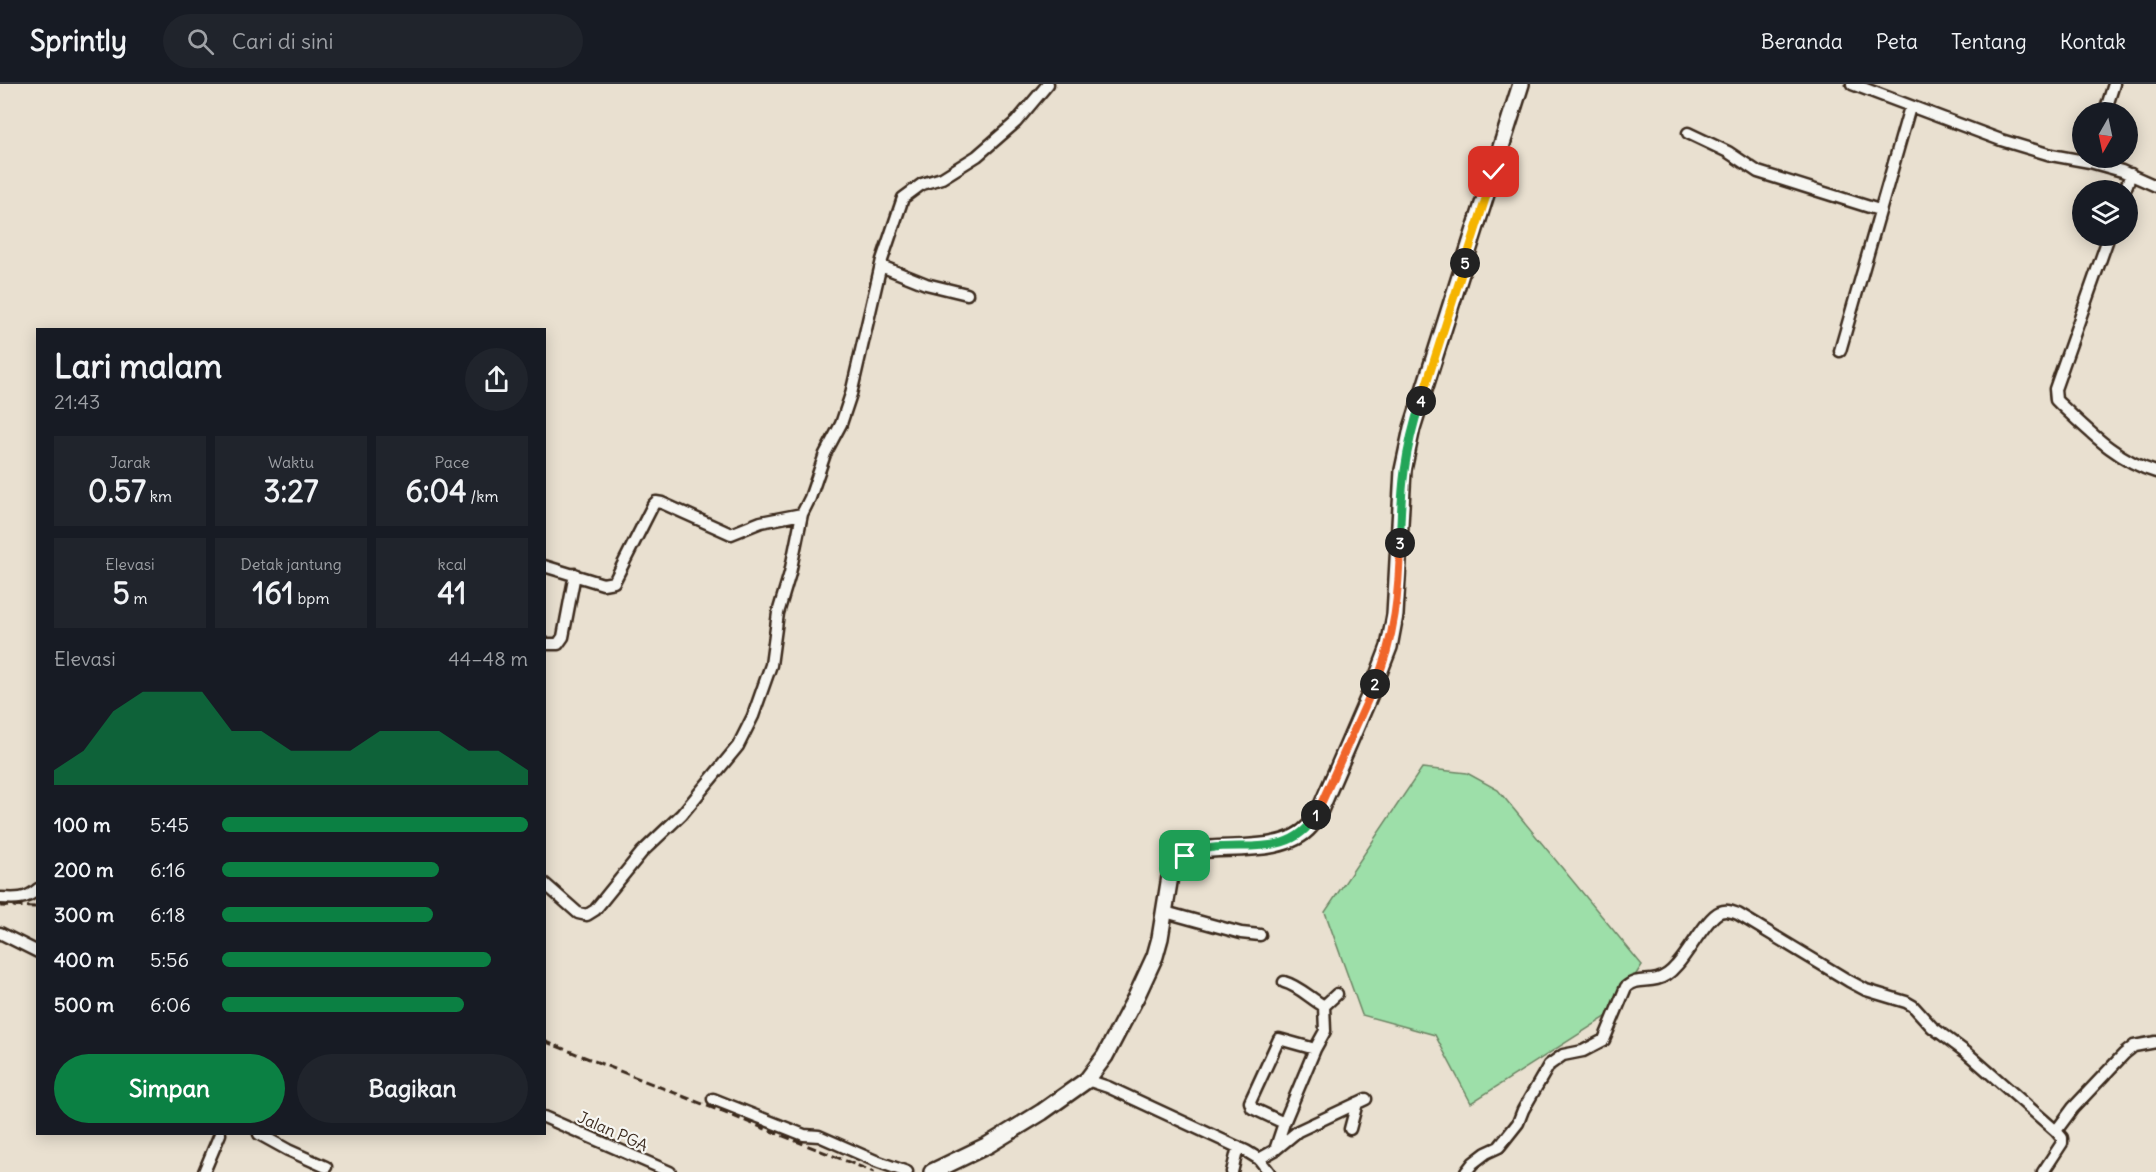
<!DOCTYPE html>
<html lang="id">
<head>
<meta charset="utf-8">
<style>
	:root { --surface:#171b24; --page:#20242c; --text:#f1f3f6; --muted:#9ea1a6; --line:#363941; --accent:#0b8043 }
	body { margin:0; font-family:Delius,sans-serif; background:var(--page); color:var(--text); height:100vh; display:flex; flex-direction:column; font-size:22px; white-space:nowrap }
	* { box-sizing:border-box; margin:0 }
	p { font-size:20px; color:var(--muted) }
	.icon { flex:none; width:33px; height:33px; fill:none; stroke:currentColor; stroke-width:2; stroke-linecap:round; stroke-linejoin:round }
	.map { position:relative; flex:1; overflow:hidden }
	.panel { position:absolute; left:36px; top:244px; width:510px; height:807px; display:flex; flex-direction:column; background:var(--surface); border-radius:0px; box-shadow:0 3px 15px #0003 }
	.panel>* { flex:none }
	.needle { width:39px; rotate:189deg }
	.tools { position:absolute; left:2072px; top:18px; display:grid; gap:12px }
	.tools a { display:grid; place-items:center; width:66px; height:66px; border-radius:50%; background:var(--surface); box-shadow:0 3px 15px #0003; font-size:30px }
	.pin { position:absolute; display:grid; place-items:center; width:51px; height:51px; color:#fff; margin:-26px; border-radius:12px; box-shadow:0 3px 9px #0006 }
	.km { position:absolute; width:30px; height:30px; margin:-15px; border-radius:50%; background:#222; color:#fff; font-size:16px; line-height:30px; text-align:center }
	.round { display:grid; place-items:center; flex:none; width:63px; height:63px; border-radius:32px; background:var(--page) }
	.headline { display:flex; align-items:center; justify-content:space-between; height:102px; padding:0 18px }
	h1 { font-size:33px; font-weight:700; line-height:45px }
	.figures { display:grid; grid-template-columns:repeat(3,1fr); gap:9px; height:102px; padding:6px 18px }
	.figures div { display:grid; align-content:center; border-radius:0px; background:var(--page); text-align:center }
	.figures b { font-size:30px; font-weight:700 }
	.figures small { font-size:16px; font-weight:400 }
	.figures p { font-size:16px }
	.chart { height:168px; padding:12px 18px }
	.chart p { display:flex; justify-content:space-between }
	.chart svg { width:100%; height:108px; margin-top:6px; fill:var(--accent); opacity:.7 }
	.cta { display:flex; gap:12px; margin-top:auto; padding:12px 18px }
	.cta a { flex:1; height:69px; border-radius:36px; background:var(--accent); color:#fff; font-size:24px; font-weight:700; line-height:69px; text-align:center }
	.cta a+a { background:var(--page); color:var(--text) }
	ul { padding:0 18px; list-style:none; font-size:20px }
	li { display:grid; grid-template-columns:96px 72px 1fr; align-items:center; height:45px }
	li i { height:15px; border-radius:8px; background:var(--accent) }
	header { display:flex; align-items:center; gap:36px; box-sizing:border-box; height:84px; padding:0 30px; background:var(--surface); border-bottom:2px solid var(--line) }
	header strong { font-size:28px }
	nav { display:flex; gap:33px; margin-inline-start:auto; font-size:21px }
	.search { width:420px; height:54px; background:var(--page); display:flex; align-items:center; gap:15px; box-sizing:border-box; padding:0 21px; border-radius:33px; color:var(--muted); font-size:22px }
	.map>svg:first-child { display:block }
</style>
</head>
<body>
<header>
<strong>Sprintly</strong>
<div class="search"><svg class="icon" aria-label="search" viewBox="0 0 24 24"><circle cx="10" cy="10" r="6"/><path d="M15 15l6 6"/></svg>Cari di sini</div>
<nav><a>Beranda</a><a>Peta</a><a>Tentang</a><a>Kontak</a></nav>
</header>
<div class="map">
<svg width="2156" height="1088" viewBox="0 0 2156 1088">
	<rect width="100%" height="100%" fill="#e9e0d0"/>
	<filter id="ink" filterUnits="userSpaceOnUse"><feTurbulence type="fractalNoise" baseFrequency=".0167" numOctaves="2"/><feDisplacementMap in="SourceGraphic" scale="12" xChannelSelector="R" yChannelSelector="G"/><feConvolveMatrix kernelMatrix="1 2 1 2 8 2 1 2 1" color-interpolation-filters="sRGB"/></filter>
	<g filter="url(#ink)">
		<!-- green -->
		<path fill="#9ddfa9" stroke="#6c8464" stroke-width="1.5" d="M1422,684L1467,689L1498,706L1642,881L1609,931L1471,1019L1435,951L1362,931L1325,828Z"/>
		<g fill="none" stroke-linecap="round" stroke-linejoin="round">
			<defs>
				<path id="minor" d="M1852,0L2001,56L2051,71L2090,78L2122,87L2156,102
					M2105,28L2114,0
					M1688,49L1728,68L1758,88L1879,126
					M2125,106L2131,90
					M2109,152L2055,305L2056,316L2060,320C2088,346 2117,377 2156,388
					M881,182L926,200L967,210
					M1840,267L1910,23
					M544,482L603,500L614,498L653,421L656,418L662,419L731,450L761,438L802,430
					M544,560H558L563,553L575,490
					M544,799L578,829L587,831L595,826L642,768L682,730L738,662L753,632L771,581L778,529L790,489L802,430L810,414L825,370L841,340L851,310L882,176L903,114L922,100L942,94L977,72L1016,38L1048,0
					M0,814C15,815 26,816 38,805
					M1165,828L1241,849L1260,851
					M0,849L38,868
					M1284,898C1299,902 1311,915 1324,922
					M1087,996L1108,1003L1246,1067L1259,1075L1269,1088
					M713,1015L804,1051L819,1052L876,1077L907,1088
					M544,1033L670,1088
					M1284,1039L1252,1024L1250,1018L1279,955L1315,965
					M1350,1045L1357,1019
					M259,1050L288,1066L326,1083
					M1275,1066L1284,1039L1315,965L1325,947L1324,922L1337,910
					M1259,1075L1275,1066L1298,1047L1366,1015
					M204,1088L220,1050
					M1232,1088L1238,1063
					M1466,1088L1473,1079L1486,1069L1499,1063L1518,1039L1523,1026L1549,981L1563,971L1583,967L1604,956L1626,903C1636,894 1645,898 1657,895C1665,893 1671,888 1676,882C1688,870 1707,833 1720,828C1727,825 1732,828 1738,830L1849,897L1866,906L1906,918L1913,922L1932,943L1967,969L2056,1047L2073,1024L2124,970L2134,962L2156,958
					M2043,1088L2062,1059V1054L2056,1047"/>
				<path id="secondary" d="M932,1088L988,1061L1042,1028L1087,996L1105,972L1137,911L1155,872L1160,854L1171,786L1177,776L1191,768L1200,766C1232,762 1287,769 1310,742C1314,738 1317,731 1320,726L1377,594L1389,563L1395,531L1403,386L1412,344L1521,0"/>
			</defs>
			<!-- minor casing -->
			<use href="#minor" stroke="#3b2a1e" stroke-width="15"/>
			<!-- secondary casing -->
			<use href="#secondary" stroke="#3b2a1e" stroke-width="20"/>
			<!-- minor -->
			<use href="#minor" stroke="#f6f6f2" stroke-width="10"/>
			<!-- secondary -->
			<use href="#secondary" stroke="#f6f6f2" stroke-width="15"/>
			<!-- rail -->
			<path stroke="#3b2a1e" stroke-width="3" stroke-dasharray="9 4.5" stroke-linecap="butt" d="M0,822L38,823
				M544,957L874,1088"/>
		</g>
	</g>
	<g fill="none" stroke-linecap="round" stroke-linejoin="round" filter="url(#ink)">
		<defs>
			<path id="split-1" d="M1185,772C1224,749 1287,783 1316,731"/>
			<path id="split-2" d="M1316,731L1375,600"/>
			<path id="split-3" d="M1375,600C1395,555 1399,507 1400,459"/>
			<path id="split-4" d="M1400,459C1401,405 1404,368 1421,317"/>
			<path id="split-5" d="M1421,317L1465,179"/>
			<path id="split-6" d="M1465,179L1494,88"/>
		</defs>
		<!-- split-1 casing -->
		<use href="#split-1" stroke="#fff" stroke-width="12"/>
		<!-- split-2 casing -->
		<use href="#split-2" stroke="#fff" stroke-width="12"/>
		<!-- split-3 casing -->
		<use href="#split-3" stroke="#fff" stroke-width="12"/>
		<!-- split-4 casing -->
		<use href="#split-4" stroke="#fff" stroke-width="12"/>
		<!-- split-5 casing -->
		<use href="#split-5" stroke="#fff" stroke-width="12"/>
		<!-- split-6 casing -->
		<use href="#split-6" stroke="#fff" stroke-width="12"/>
		<!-- split-1 -->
		<use href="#split-1" stroke="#22a559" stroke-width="8"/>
		<!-- split-2 -->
		<use href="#split-2" stroke="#f0652b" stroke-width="8"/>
		<!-- split-3 -->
		<use href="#split-3" stroke="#f0652b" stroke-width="8"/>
		<!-- split-4 -->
		<use href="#split-4" stroke="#22a559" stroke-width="8"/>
		<!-- split-5 -->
		<use href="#split-5" stroke="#f5b400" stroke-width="8"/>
		<!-- split-6 -->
		<use href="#split-6" stroke="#f5b400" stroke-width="8"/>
	</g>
	<g text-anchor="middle" stroke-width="4.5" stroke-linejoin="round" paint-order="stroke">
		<!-- street labels -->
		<g font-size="16" fill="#3b2a1e" stroke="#f6f6f2">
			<text transform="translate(613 1047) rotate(24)" y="6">Jalan PGA</text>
		</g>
	</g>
</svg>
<div class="tools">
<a><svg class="needle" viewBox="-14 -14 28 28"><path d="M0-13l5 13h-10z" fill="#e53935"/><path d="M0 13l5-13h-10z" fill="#9ea1a6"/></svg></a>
<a><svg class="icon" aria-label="layers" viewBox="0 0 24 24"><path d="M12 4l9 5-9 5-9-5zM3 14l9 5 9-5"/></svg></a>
</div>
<div class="pin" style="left:1185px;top:772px;background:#1e9e55"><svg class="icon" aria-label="arrive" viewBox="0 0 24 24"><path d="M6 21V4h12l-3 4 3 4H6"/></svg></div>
<div class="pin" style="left:1494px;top:88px;background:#d93025"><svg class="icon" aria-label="check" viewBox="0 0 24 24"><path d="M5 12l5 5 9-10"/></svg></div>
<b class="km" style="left:1316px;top:731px">1</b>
<b class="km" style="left:1375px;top:600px">2</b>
<b class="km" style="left:1400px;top:459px">3</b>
<b class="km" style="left:1421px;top:317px">4</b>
<b class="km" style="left:1465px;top:179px">5</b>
<section class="panel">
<div class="headline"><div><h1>Lari malam</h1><p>21:43</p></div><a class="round"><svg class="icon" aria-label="share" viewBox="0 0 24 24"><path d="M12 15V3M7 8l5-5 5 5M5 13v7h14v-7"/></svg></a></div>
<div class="figures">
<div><p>Jarak</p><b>0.57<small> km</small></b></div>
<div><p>Waktu</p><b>3:27</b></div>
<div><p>Pace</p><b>6:04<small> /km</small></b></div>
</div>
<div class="figures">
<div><p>Elevasi</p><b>5<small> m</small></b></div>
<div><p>Detak jantung</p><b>161<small> bpm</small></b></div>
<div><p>kcal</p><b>41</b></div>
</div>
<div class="chart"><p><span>Elevasi</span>44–48 m</p>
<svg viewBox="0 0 160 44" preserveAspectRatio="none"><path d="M0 44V38L10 30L20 14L30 6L40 6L50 6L60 22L70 22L80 30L90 30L100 30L110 22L120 22L130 22L140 30L150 30L160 38V44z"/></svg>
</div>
<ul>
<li><b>100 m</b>5:45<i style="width:100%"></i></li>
<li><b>200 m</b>6:16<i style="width:71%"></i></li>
<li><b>300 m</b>6:18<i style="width:69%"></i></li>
<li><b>400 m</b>5:56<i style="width:88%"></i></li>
<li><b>500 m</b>6:06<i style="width:79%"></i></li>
</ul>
<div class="cta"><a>Simpan</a><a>Bagikan</a></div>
</section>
</div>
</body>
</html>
